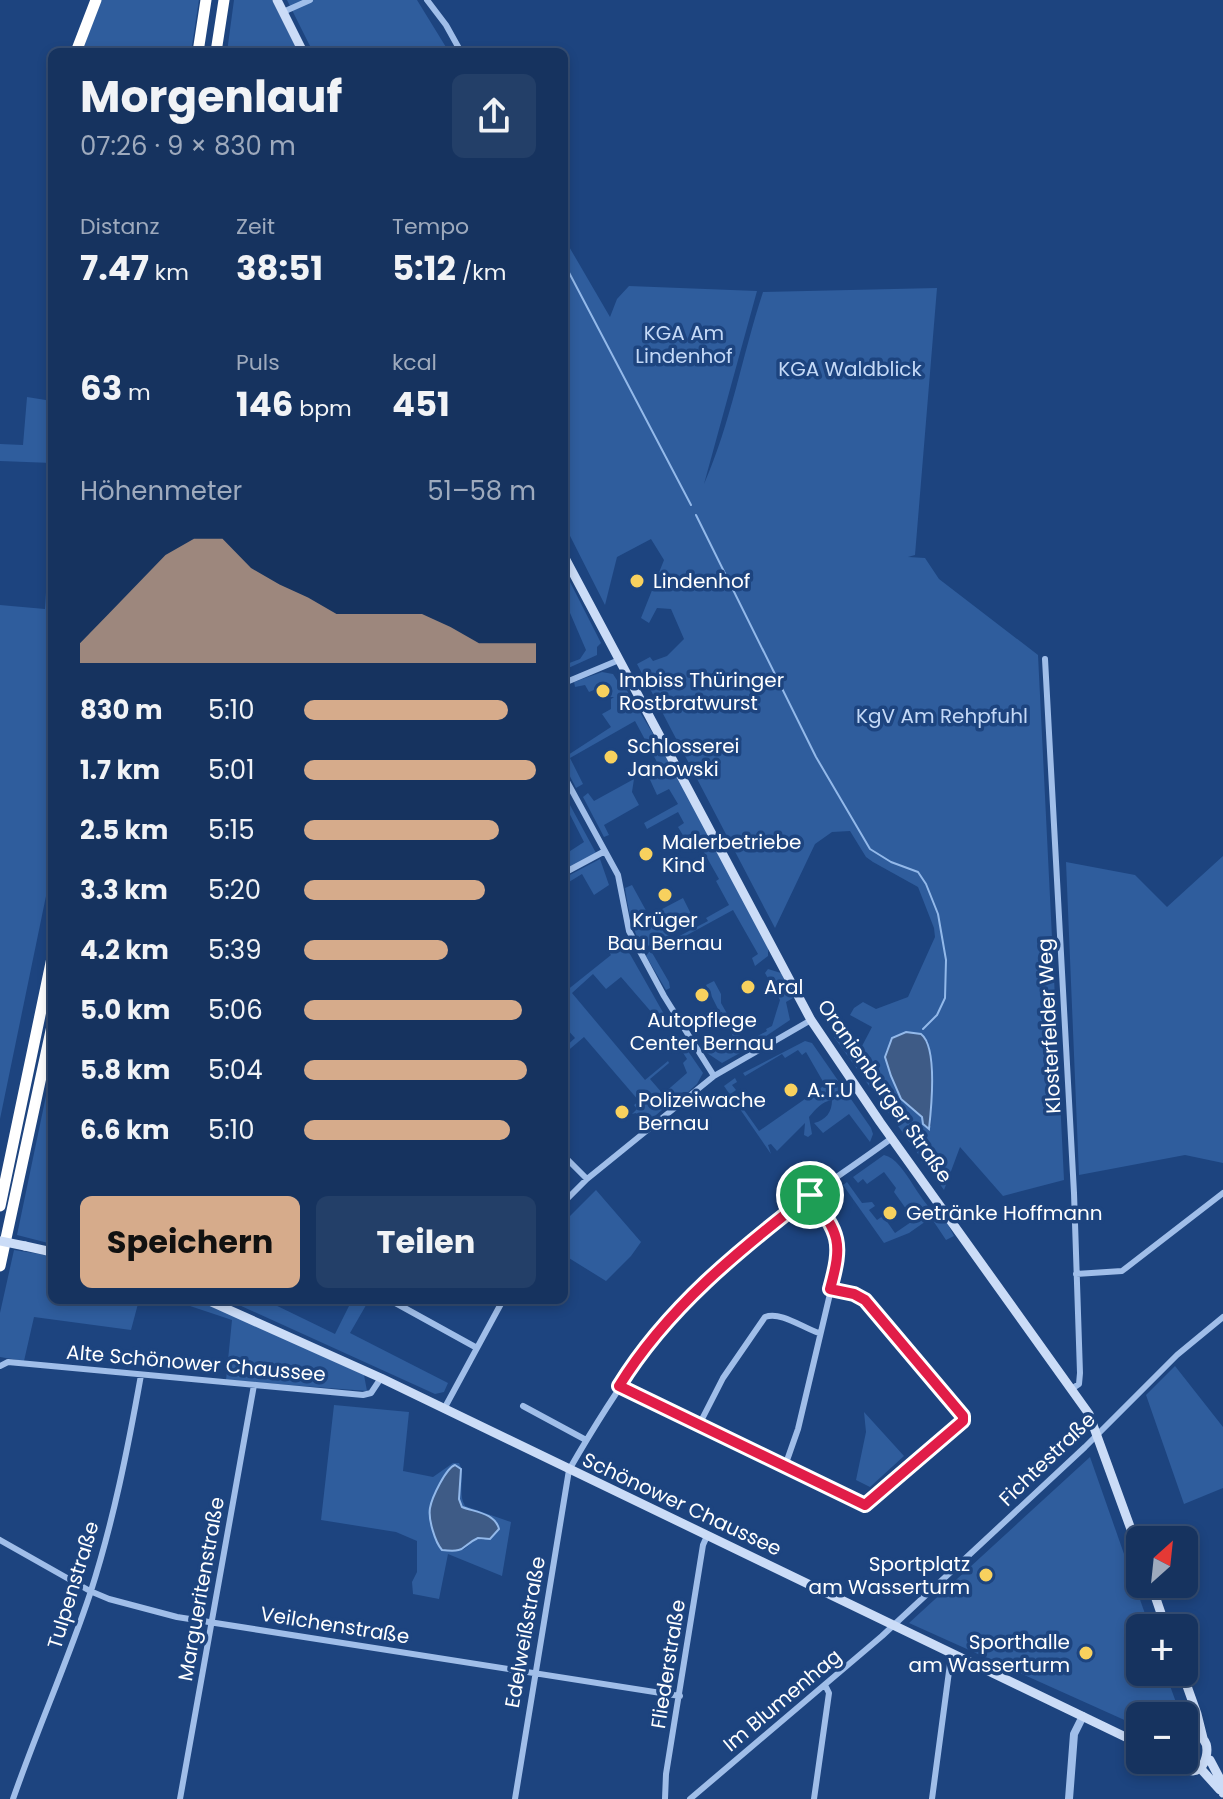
<!DOCTYPE html>
<html lang="de">
<head>
<meta charset="utf-8">
<style>
	:root { --surface:#16335f; --page:#233f68; --text:#f1f3f6; --muted:#9eaabd; --line:#354e74; --accent:#d6ab8b }
	body { margin:0; font-family:Poppins,sans-serif; background:var(--page); color:var(--text); height:100vh; display:flex; flex-direction:column; font-size:30px; white-space:nowrap }
	* { box-sizing:border-box; margin:0 }
	p { font-size:26px; color:var(--muted) }
	.icon { flex:none; width:44px; height:44px; fill:none; stroke:currentColor; stroke-width:2; stroke-linecap:round; stroke-linejoin:round }
	.map { position:relative; flex:1; overflow:hidden }
	.drawer { position:absolute; left:48px; top:48px; width:520px; height:1256px; display:flex; flex-direction:column; background:var(--surface); border-radius:12px; box-shadow:0 4px 12px #0003,0 0 0 2px var(--line) }
	.drawer>* { flex:none }
	.needle { width:52px; rotate:27deg }
	.fabs { position:absolute; left:1126px; top:1526px; display:grid; gap:16px }
	.fabs a { display:grid; place-items:center; width:72px; height:72px; border-radius:12px; background:var(--surface); box-shadow:0 4px 12px #0003,0 0 0 2px var(--line); font-size:40px }
	.pin { position:absolute; display:grid; place-items:center; width:68px; height:68px; color:#fff; margin:-34px; border:4px solid #fff; border-radius:50%; box-shadow:0 2px 8px #0007 }
	.round { display:grid; place-items:center; flex:none; width:84px; height:84px; border-radius:12px; background:var(--page) }
	.summary { display:flex; align-items:center; justify-content:space-between; height:136px; padding:0 32px }
	h1 { font-size:44px; font-weight:700; line-height:60px }
	.figures { display:grid; grid-template-columns:repeat(3,1fr); gap:12px; height:136px; padding:8px 32px }
	.figures div { display:grid; align-content:center }
	.figures b { font-size:34px; font-weight:700 }
	.figures small { font-size:22px; font-weight:400 }
	.figures p { font-size:22px }
	.chart { height:224px; padding:16px 32px }
	.chart p { display:flex; justify-content:space-between }
	.chart svg { width:100%; height:144px; margin-top:8px; fill:var(--accent); opacity:.7 }
	.action { display:flex; gap:16px; margin-top:auto; padding:16px 32px }
	.action a { flex:1; height:92px; border-radius:12px; background:var(--accent); color:#111; font-size:32px; font-weight:700; line-height:92px; text-align:center }
	.action a+a { background:var(--page); color:var(--text) }
	ul { padding:0 32px; list-style:none; font-size:26px }
	li { display:grid; grid-template-columns:128px 96px 1fr; align-items:center; height:60px }
	li i { height:20px; border-radius:10px; background:var(--accent) }
	.map>svg:first-child { display:block }
</style>
</head>
<body>
<div class="map">
<svg width="1223" height="1799" viewBox="0 0 1223 1799">
	<rect width="100%" height="100%" fill="#1d447f"/>
	<!-- green -->
	<path fill="#2f5d9d" fill-rule="evenodd" d="M101,0H199L191,52H82Z
		M234,0H272L298,52H227Z
		M287,0H417L449,52H313Z
		M564,238L610,317L617,299L629,286L757,291L704,484C731,423 742,356 763,292L937,288L915,555L908,557L925,558L939,579L1038,655L1064,1180L1003,1196L960,1147L944,1190L834,1037L840,1033L862,1046L872,1027L850,1015L854,1008L863,1002L876,1009L908,997L935,937L934,928L918,887L873,862L866,857L850,831L832,832L815,844L775,928L637,664L650,657L653,661L667,656L684,639L671,609L657,608L649,623L641,618L664,560L651,539L617,557L605,605L564,524ZM928,1041L932,1066L931,1126L924,1124L922,1117L901,1099L885,1057L886,1050Z
		M27,397L52,401V463L0,461V444L23,445Z
		M52,491V867L0,1119V605L45,609Z
		M564,570L601,643L597,647V655L564,670V665L580,659L586,650L564,599Z
		M602,672L613,674L620,685L623,684L673,767L768,948V956L755,966L752,958L758,954L733,910L667,946L662,945L651,951L669,982L670,988L666,990L646,956L649,952L708,921L706,918L729,905L716,881L719,879L693,833L684,837L678,827L684,823L678,812L647,829L644,823L678,804L669,789L657,795L646,771L658,764L635,721L570,758L583,784L576,788L564,765V749L568,755L611,727L602,714L611,709V699L614,697H610L604,686L589,692L585,685L575,687L574,682Z
		M634,779L632,792L639,805L604,825L609,835L604,837L583,797L588,793L594,801Z
		M564,794L596,853L571,867L564,866V855L584,842L564,803Z
		M1223,856V1163L1185,1155L1079,1175L1066,862L1135,875L1167,907Z
		M600,859L609,885L594,895L582,874L564,885V878Z
		M632,885L649,916L683,898L695,922L642,949C633,929 628,910 625,888Z
		M618,933L673,1030L666,1029L621,977L606,989L593,974L572,993L645,1080L668,1061L669,1063L650,1079L663,1094L687,1073L683,1063L687,1059L680,1048L675,1050L671,1040L677,1035L703,1073L697,1084L688,1092H683L642,1127L637,1123L641,1119L636,1113L632,1114L637,1109L634,1105L639,1101L584,1037L564,1054V1048L575,1038L566,1028L568,1023L564,1018V989L566,991L611,955L609,952L619,944L613,936Z
		M768,969L781,973L793,998L786,1002L790,1020L754,1044L752,1039L767,1031L766,1029L772,1026L780,1000L765,973Z
		M714,981L721,994V1003L747,1049L722,1063L704,1051L723,1041L727,1048L736,1043L722,1012L715,1013L719,1011L706,985Z
		M805,1041L812,1043L871,1128L873,1134L870,1142L849,1114L823,1133L814,1123C826,1120 832,1112 832,1100C821,1102 817,1108 809,1117L812,1134L808,1137L804,1135L805,1123L777,1151L771,1144L768,1145L771,1154L724,1086L735,1078L737,1082L732,1085L736,1090L732,1093L759,1131L825,1085L806,1052L802,1055L798,1050L785,1058L782,1054L745,1076L743,1073Z
		M52,1067V1244L17,1235Z
		M884,1155C907,1160 920,1211 944,1217L954,1236L946,1240L932,1219H929L909,1233L884,1243L843,1185L847,1182L862,1203L872,1202L875,1206L869,1210L877,1220L883,1216L895,1233L914,1220L894,1192L896,1188L884,1172L867,1184L863,1179L858,1183L853,1177Z
		M596,1190L641,1242L631,1256L606,1281L564,1255V1222Z
		M14,1250L52,1256V1300H139L131,1330L34,1317L24,1361L0,1357V1313Z
		M172,1300H196L208,1304L364,1375L367,1391L226,1380L232,1320Z
		M228,1300H265L335,1334L352,1300H369L350,1333L448,1383L444,1392L435,1394Z
		M1175,1366L1223,1427V1488L1184,1504L1146,1395Z
		M334,1405L409,1412L403,1471L433,1477L453,1463H459C466,1476 457,1493 465,1506L511,1522L502,1576L448,1554L439,1599L413,1594L412,1582L417,1572V1541L396,1532L321,1520ZM461,1469L458,1499L462,1507L490,1517L497,1522L484,1540C472,1537 471,1546 462,1550H442C422,1525 435,1499 445,1474Z
		M864,1412L904,1456L870,1487L856,1480L866,1432Z
		M1090,1457L1150,1628H1140V1672H1165L1181,1716H1140V1727L909,1623Z"/>
	<!-- water -->
	<path fill="#3e5b86" stroke="#93b9ea" stroke-width="2" d="M906,1032L921,1034C938,1047 931,1111 929,1129L923,1124L922,1117L901,1099L891,1076L885,1057L892,1038Z
		M455,1465L461,1469L459,1499L462,1507C475,1512 495,1513 499,1529L490,1539L478,1538C460,1546 468,1553 442,1550C435,1542 428,1519 430,1508C432,1497 446,1468 455,1465Z"/>
	<g fill="none" stroke-linecap="round" stroke-linejoin="round">
		<!-- stream -->
		<path stroke="#93b9ea" stroke-width="2" d="M564,263L691,505
			M696,515L816,757L870,849L891,862L918,872L926,884L938,914L946,960L945,998L937,1015L923,1029"/>
		<!-- minor -->
		<path stroke="#a0bee9" stroke-width="6" d="M427,0L446,25L461,52
			M283,12L310,0
			M1045,659L1074,1193L1080,1373L1079,1384L1073,1388
			M564,683L619,660
			M564,776L618,875L629,931L664,996L714,1076
			M564,873L605,851
			M564,1156L587,1179
			M564,1202L587,1179L714,1076L811,1020
			M1076,1274L1122,1271L1223,1193
			M390,1300L477,1348
			M0,1366L8,1362L363,1395L371,1393L381,1378
			M619,1386L862,1504L868,1505L963,1421V1416L865,1300L854,1294L830,1289
			M523,1406L586,1440
			M444,1409L503,1300
			M699,1425L723,1378L765,1317C781,1311 803,1328 819,1333
			M785,1466L798,1429L838,1260C840,1232 827,1218 810,1195
			M0,1540L90,1591L109,1599L177,1617L680,1696
			M13,1799C37,1730 67,1663 90,1594C113,1523 128,1448 141,1375
			M180,1799L254,1385
			M515,1799L569,1470C615,1390 665,1315 735,1254C784,1211 840,1176 892,1138
			M665,1799L666,1774L703,1545L707,1536
			M690,1799L882,1636L1085,1447L1177,1355L1223,1317
			M814,1799L829,1693L825,1685
			M932,1799L950,1664L954,1655"/>
		<!-- tertiary -->
		<path stroke="#a0bee9" stroke-width="8" d="M1069,1799L1074,1734L1083,1716"/>
		<!-- secondary -->
		<path stroke="#cbdcf7" stroke-width="9" d="M277,0L303,52
			M564,556L811,1020L880,1122L1089,1414L1140,1554
			M25,1246L52,1252
			M207,1300L381,1378L1140,1744
			M1151,1584L1166,1628
			M1182,1672L1197,1714L1203,1738
			M1187,1737L1192,1724L1193,1709
			M1178,1760C1206,1799 1223,1719 1184,1739
			M1210,1760L1221,1781L1223,1793
			M1201,1769L1220,1790"/>
		<!-- motorway -->
		<path stroke="#fff" stroke-width="11" d="M76,52L96,0
			M198,52L206,0
			M216,52L224,0
			M0,1206L52,958
			M0,1266L52,1026"/>
		<!-- secondary-bridge -->
		<path stroke="#cbdcf7" stroke-width="9" d="M0,1241L25,1246"/>
	</g>
	<g fill="none" stroke-linecap="round" stroke-linejoin="round">
		<defs>
			<path id="route" d="M810,1195C840,1234 843,1242 830,1289L854,1294L865,1300L963,1416V1421L865,1505L619,1386C667,1308 739,1250 810,1195Z"/>
		</defs>
		<!-- route casing -->
		<use href="#route" stroke="#fff" stroke-width="16"/>
		<!-- route -->
		<use href="#route" stroke="#e11d48" stroke-width="10"/>
	</g>
	<!-- markers -->
	<g fill="#f8d15e" stroke="#1d447f" stroke-width="3">
		<circle cx="637" cy="581" r="8"/>
		<circle cx="603" cy="691" r="8"/>
		<circle cx="611" cy="757" r="8"/>
		<circle cx="646" cy="854" r="8"/>
		<circle cx="665" cy="895" r="8"/>
		<circle cx="748" cy="987" r="8"/>
		<circle cx="702" cy="995" r="8"/>
		<circle cx="791" cy="1090" r="8"/>
		<circle cx="622" cy="1112" r="8"/>
		<circle cx="890" cy="1213" r="8"/>
		<circle cx="986" cy="1575" r="8"/>
		<circle cx="1086" cy="1653" r="8"/>
	</g>
	<g text-anchor="middle" stroke-width="7" stroke-linejoin="round" paint-order="stroke">
		<!-- park labels -->
		<g font-size="20" fill="#c4d9f7" stroke="#1d447f">
			<text x="684" y="340">KGA Am<tspan x="684" dy="23">Lindenhof</tspan></text>
			<text x="850" y="376">KGA Waldblick</text>
			<text x="942" y="723">KgV Am Rehpfuhl</text>
		</g>
		<!-- poi labels -->
		<g font-size="20" fill="#fff" stroke="#1d447f" text-anchor="start">
			<text x="653" y="588">Lindenhof</text>
			<text x="619" y="687">Imbiss Thüringer<tspan x="619" dy="23">Rostbratwurst</tspan></text>
			<text x="627" y="753">Schlosserei<tspan x="627" dy="23">Janowski</tspan></text>
			<text x="662" y="849">Malerbetriebe<tspan x="662" dy="23">Kind</tspan></text>
			<text x="665" y="927" text-anchor="middle">Krüger<tspan x="665" dy="23">Bau Bernau</tspan></text>
			<text x="764" y="994">Aral</text>
			<text x="702" y="1027" text-anchor="middle">Autopflege<tspan x="702" dy="23">Center Bernau</tspan></text>
			<text x="807" y="1097">A.T.U</text>
			<text x="638" y="1107">Polizeiwache<tspan x="638" dy="23">Bernau</tspan></text>
			<text x="906" y="1220">Getränke Hoffmann</text>
			<text x="970" y="1571" text-anchor="end">Sportplatz<tspan x="970" dy="23">am Wasserturm</tspan></text>
			<text x="1070" y="1649" text-anchor="end">Sporthalle<tspan x="1070" dy="23">am Wasserturm</tspan></text>
		</g>
		<!-- street labels -->
		<g font-size="20" fill="#fff" stroke="#1d447f">
			<text transform="translate(1049 1026) rotate(-93)" y="7">Klosterfelder Weg</text>
			<text transform="translate(885 1091) rotate(55)" y="7">Oranienburger Straße</text>
			<text transform="translate(196 1363) rotate(5)" y="7">Alte Schönower Chaussee</text>
			<text transform="translate(1047 1459) rotate(-44)" y="7">Fichtestraße</text>
			<text transform="translate(682 1504) rotate(25)" y="7">Schönower Chaussee</text>
			<text transform="translate(73 1585) rotate(-73)" y="7">Tulpenstraße</text>
			<text transform="translate(201 1589) rotate(-80)" y="7">Margueritenstraße</text>
			<text transform="translate(335 1625) rotate(9)" y="7">Veilchenstraße</text>
			<text transform="translate(525 1632) rotate(-80)" y="7">Edelweißstraße</text>
			<text transform="translate(668 1664) rotate(-81)" y="7">Fliederstraße</text>
			<text transform="translate(782 1700) rotate(-40)" y="7">Im Blumenhag</text>
		</g>
	</g>
</svg>
<div class="fabs">
<a><svg class="needle" viewBox="-14 -14 28 28"><path d="M0-13l5 13h-10z" fill="#e53935"/><path d="M0 13l5-13h-10z" fill="#9eaabd"/></svg></a>
<a>+</a>
<a>−</a>
</div>
<div class="pin" style="left:810px;top:1195px;background:#1e9e55"><svg class="icon" aria-label="arrive" viewBox="0 0 24 24"><path d="M6 21V4h12l-3 4 3 4H6"/></svg></div>
<section class="drawer">
<div class="summary"><div><h1>Morgenlauf</h1><p>07:26 · 9 × 830 m</p></div><a class="round"><svg class="icon" aria-label="share" viewBox="0 0 24 24"><path d="M12 15V3M7 8l5-5 5 5M5 13v7h14v-7"/></svg></a></div>
<div class="figures">
<div><p>Distanz</p><b>7.47<small> km</small></b></div>
<div><p>Zeit</p><b>38:51</b></div>
<div><p>Tempo</p><b>5:12<small> /km</small></b></div>
</div>
<div class="figures">
<div><b>63<small> m</small></b></div>
<div><p>Puls</p><b>146<small> bpm</small></b></div>
<div><p>kcal</p><b>451</b></div>
</div>
<div class="chart"><p><span>Höhenmeter</span>51–58 m</p>
<svg viewBox="0 0 160 44" preserveAspectRatio="none"><path d="M0 44V38L10 29L20 20L30 11L40 6L50 6L60 15L70 20L80 24L90 29L100 29L110 29L120 29L130 33L140 38L150 38L160 38V44z"/></svg>
</div>
<ul>
<li><b>830 m</b>5:10<i style="width:88%"></i></li>
<li><b>1.7 km</b>5:01<i style="width:100%"></i></li>
<li><b>2.5 km</b>5:15<i style="width:84%"></i></li>
<li><b>3.3 km</b>5:20<i style="width:78%"></i></li>
<li><b>4.2 km</b>5:39<i style="width:62%"></i></li>
<li><b>5.0 km</b>5:06<i style="width:94%"></i></li>
<li><b>5.8 km</b>5:04<i style="width:96%"></i></li>
<li><b>6.6 km</b>5:10<i style="width:89%"></i></li>
</ul>
<div class="action"><a>Speichern</a><a>Teilen</a></div>
</section>
</div>
</body>
</html>
